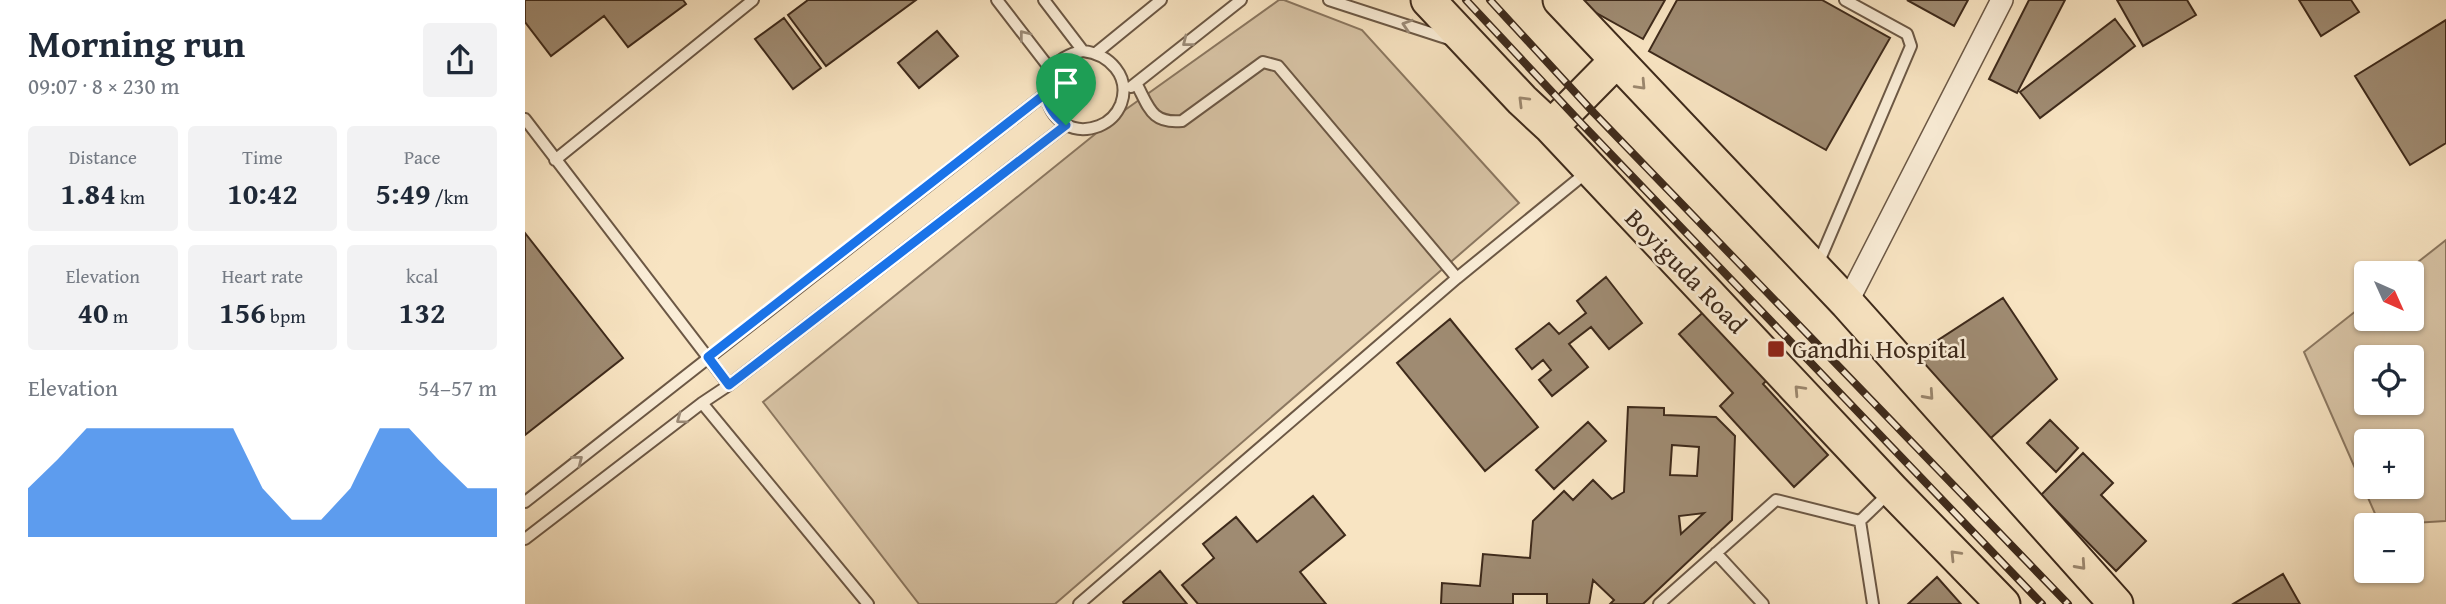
<!DOCTYPE html>
<html lang="en">
<head>
<meta charset="utf-8">
<style>
	:root { --surface:#fff; --page:#f2f2f3; --text:#1f2937; --muted:#747a83; --accent:#1a73e8 }
	body { margin:0; font-family:"Gentium Book Plus",serif; background:var(--page); color:var(--text); height:100vh; display:flex; flex-direction:column; font-size:26px; white-space:nowrap }
	* { box-sizing:border-box; margin:0 }
	p { font-size:23px; color:var(--muted) }
	.icon { flex:none; width:38px; height:38px; fill:none; stroke:currentColor; stroke-width:2; stroke-linecap:round; stroke-linejoin:round }
	.map { position:relative; flex:1; overflow:hidden }
	.details { display:flex; flex-direction:column; background:var(--surface); width:525px }
	.details>* { flex:none }
	.needle { width:46px; rotate:135deg }
	.tools { position:absolute; left:1829px; top:261px; display:grid; gap:14px }
	.tools a { display:grid; place-items:center; width:70px; height:70px; border-radius:7px; background:var(--surface); box-shadow:0 2px 5px #0004; font-size:35px }
	.pin { position:absolute; display:grid; place-items:center; width:60px; height:60px; color:#fff; margin:-72px -30px; border-radius:50% 50% 50% 0; rotate:-45deg; box-shadow:0 0 7px #0007 }
	.pin .icon { rotate:45deg }
	.round { display:grid; place-items:center; flex:none; width:74px; height:74px; border-radius:7px; background:var(--page) }
	.head { display:flex; align-items:center; justify-content:space-between; height:119px; padding:0 28px }
	h1 { font-size:38px; font-weight:600; line-height:52px }
	.stats { display:grid; grid-template-columns:repeat(3,1fr); gap:10px; height:119px; padding:7px 28px }
	.stats div { display:grid; align-content:center; border-radius:7px; background:var(--page); text-align:center }
	.stats b { font-size:30px; font-weight:600 }
	.stats small { font-size:19px; font-weight:400 }
	.stats p { font-size:19px }
	.chart { height:196px; padding:14px 28px }
	.chart p { display:flex; justify-content:space-between }
	.chart svg { width:100%; height:126px; margin-top:7px; fill:var(--accent); opacity:.7 }
	main { display:flex; flex:1; min-height:0 }
	.map>svg:first-child { display:block }
</style>
</head>
<body>
<main>
<section class="details">
<div class="head"><div><h1>Morning run</h1><p>09:07 · 8 × 230 m</p></div><a class="round"><svg class="icon" aria-label="share" viewBox="0 0 24 24"><path d="M12 15V3M7 8l5-5 5 5M5 13v7h14v-7"/></svg></a></div>
<div class="stats">
<div><p>Distance</p><b>1.84<small> km</small></b></div>
<div><p>Time</p><b>10:42</b></div>
<div><p>Pace</p><b>5:49<small> /km</small></b></div>
</div>
<div class="stats">
<div><p>Elevation</p><b>40<small> m</small></b></div>
<div><p>Heart rate</p><b>156<small> bpm</small></b></div>
<div><p>kcal</p><b>132</b></div>
</div>
<div class="chart"><p><span>Elevation</span>54–57 m</p>
<svg viewBox="0 0 160 44" preserveAspectRatio="none"><path d="M0 44V27L10 17L20 6L30 6L40 6L50 6L60 6L70 6L80 27L90 38L100 38L110 27L120 6L130 6L140 17L150 27L160 27V44z"/></svg>
</div>
</section>
<div class="map">
<svg width="1921" height="604" viewBox="0 0 1921 604">
	<rect width="100%" height="100%" fill="#f8e4c2"/>
	<filter id="stains"><feTurbulence type="fractalNoise" baseFrequency=".00286" numOctaves="4"/><feColorMatrix values="0 0 0 0 .2 0 0 0 0 .09 0 0 0 0 .02 0 0 0 .5 -.17"/></filter>
	<radialGradient id="worn" r=".72"><stop offset=".6" stop-color="#630" stop-opacity="0"/><stop offset="1" stop-color="#630" stop-opacity=".3"/></radialGradient>
	<!-- green -->
	<path fill="#d8c4a6" stroke="#8b7760" stroke-width="2" fill-rule="evenodd" d="M754,0H759L837,30L994,203L530,604H394L238,402L600,110Z
		M1921,240V521L1855,525L1779,352L1841,303V318H1886V273H1879ZM1841,357H1886V402H1841ZM1841,441H1886V486H1841Z"/>
	<!-- building -->
	<path fill="#9f8b72" stroke="#3e2a1b" stroke-width="2" fill-rule="evenodd" d="M0,0H158L161,4L103,47L79,16L26,56L0,22Z
		M283,0H391L301,66L263,15Z
		M1048,0H1140L1118,39Z
		M1152,0H1297L1365,38L1301,150L1124,51Z
		M1382,0H1443L1429,26Z
		M1504,0H1540L1492,93L1464,79Z
		M1592,0H1662L1671,15L1618,46Z
		M1774,0H1826L1834,12L1796,36Z
		M259,18L296,68L268,89L230,39Z
		M1590,19L1610,46L1515,118L1495,92Z
		M1921,20V143L1885,165L1830,76Z
		M412,31L433,56L394,88L373,63Z
		M0,233L98,358L0,435Z
		M1081,277L1117,323L1084,349L1066,327L1044,344L1063,367L1027,396L1014,380L1026,370L1018,360L1007,369L991,349L1024,323L1034,334L1061,313L1052,301Z
		M1478,298L1532,379L1458,445L1386,372L1407,354L1404,346Z
		M1184,307L1247,375L1238,384L1303,455L1269,487L1195,406L1208,393L1154,334Z
		M925,319L1013,427L960,471L872,363Z
		M1103,407L1139,408V415L1191,417L1210,436L1207,520L1118,604H1085L1089,600L1068,580L1064,604H1022V594H988V604H916L917,583L955,586L958,554L1005,558L1008,521L1039,491L1048,500L1068,480L1087,499L1099,492ZM1147,445L1174,447L1172,476L1145,475ZM1179,513L1156,534L1154,516Z
		M1525,420L1553,448L1531,472L1502,443Z
		M1063,422L1081,441L1029,489L1011,470Z
		M1558,453L1588,483L1576,495L1621,541L1591,571L1516,495Z
		M788,496L820,535L775,572L801,604H673L657,585L689,558L678,544L711,517L732,542Z
		M635,571L662,604H599L598,602Z
		M1758,574L1775,604H1708Z
		M1412,577L1436,604H1383Z"/>
	<g fill="none" stroke-linecap="round" stroke-linejoin="round">
		<defs>
			<path id="service" d="M472,0L526,70
				M519,0L558,51C584,54 606,76 596,104C592,114 584,122 574,126C521,146 495,63 558,51
				M804,0L924,39
				M571,53L636,0
				M611,83C624,107 626,124 657,121L738,62L753,66L932,278
				M606,87L716,0
				M0,119L204,385
				M30,160L228,0
				M1293,264L1386,46L1382,34L1320,0
				M177,403L343,604
				M0,502L520,94
				M0,539L177,403L204,385L541,125
				M1191,553L1238,604
				M554,604L932,278L1062,172
				M1134,604L1251,500L1335,521
				M1348,604L1335,521L1365,492"/>
			<path id="minor" d="M1322,303L1477,0"/>
			<path id="primary" d="M903,0L997,100L1026,127L1367,490L1478,604
				M1035,0L1322,303L1591,604
				M1026,127L1092,60"/>
		</defs>
		<!-- service casing -->
		<use href="#service" stroke="#6c5845" stroke-width="14"/>
		<!-- minor casing -->
		<use href="#minor" stroke="#6c5845" stroke-width="24"/>
		<!-- primary casing -->
		<use href="#primary" stroke="#3e2a1b" stroke-width="37"/>
		<!-- service -->
		<use href="#service" stroke="#faedd7" stroke-width="10"/>
		<!-- minor -->
		<use href="#minor" stroke="#faedd7" stroke-width="21"/>
		<!-- primary -->
		<use href="#primary" stroke="#f8e4c2" stroke-width="33"/>
		<defs>
			<path id="rail" d="M941,0L1056,123L1517,604
				M965,0L1069,113L1543,604"/>
		</defs>
		<!-- rail casing -->
		<use href="#rail" stroke="#3e2a1b" stroke-width="8"/>
		<!-- rail -->
		<use href="#rail" stroke="#faedd7" stroke-width="5" stroke-dasharray="16" stroke-linecap="butt"/>
	</g>
	<!-- one-way arrows -->
	<defs><path id="oneway-chevron" d="M-2-3.5L2.5 0L-2 3.5" fill="none" stroke-width="1.6" stroke-linecap="round" stroke-linejoin="round" transform="scale(1.75)"/></defs>
	<g stroke="#9c8c79">
		<use href="#oneway-chevron" transform="translate(882 25) rotate(-162)"/>
		<use href="#oneway-chevron" transform="translate(499 35) rotate(-128)"/>
		<use href="#oneway-chevron" transform="translate(662 42) rotate(142)"/>
		<use href="#oneway-chevron" transform="translate(156 419) rotate(143)"/>
		<use href="#oneway-chevron" transform="translate(53 460) rotate(-38)"/>
	</g>
	<g stroke="#9b876e">
		<use href="#oneway-chevron" transform="translate(1116 85) rotate(47)"/>
		<use href="#oneway-chevron" transform="translate(998 101) rotate(-135)"/>
		<use href="#oneway-chevron" transform="translate(1274 390) rotate(-133)"/>
		<use href="#oneway-chevron" transform="translate(1404 395) rotate(48)"/>
		<use href="#oneway-chevron" transform="translate(1430 555) rotate(-134)"/>
		<use href="#oneway-chevron" transform="translate(1556 565) rotate(48)"/>
	</g>
	<g fill="none" stroke-linecap="round" stroke-linejoin="round">
		<defs>
			<path id="route" d="M520,94C524,108 529,116 541,125L204,385L183,357Z"/>
		</defs>
		<!-- route casing -->
		<use href="#route" stroke="#fff" stroke-width="14"/>
		<!-- route -->
		<use href="#route" stroke="#1a73e8" stroke-width="9"/>
	</g>
	<!-- markers -->
	<rect fill="#8f2418" stroke="#faedd7" stroke-width="2.5" x="1242" y="340" width="18" height="18" rx="3.5"/>
	<g text-anchor="middle" stroke-width="5" stroke-linejoin="round" paint-order="stroke">
		<!-- street labels -->
		<g font-size="26" fill="#3e2a1b" stroke="#faedd7">
			<text transform="translate(1161 271) rotate(46)" y="9">Boyiguda Road</text>
		</g>
		<!-- poi labels -->
		<g font-size="26" fill="#3e2a1b" stroke="#faedd7" text-anchor="start">
			<text x="1267" y="358">Gandhi Hospital</text>
		</g>
	</g>
	<rect width="100%" height="100%" filter="url(#stains)"/>
	<rect width="100%" height="100%" fill="url(#worn)"/>
</svg>
<div class="tools">
<a><svg class="needle" viewBox="-14 -14 28 28"><path d="M0-13l5 13h-10z" fill="#e53935"/><path d="M0 13l5-13h-10z" fill="#747a83"/></svg></a>
<a><svg class="icon" aria-label="locate" viewBox="0 0 24 24"><circle cx="12" cy="12" r="6"/><path d="M12 2v4M12 18v4M2 12h4M18 12h4"/></svg></a>
<a>+</a>
<a>−</a>
</div>
<div class="pin" style="left:541px;top:125px;background:#1e9e55"><svg class="icon" aria-label="arrive" viewBox="0 0 24 24"><path d="M6 21V4h12l-3 4 3 4H6"/></svg></div>
</div>
</main>
</body>
</html>
